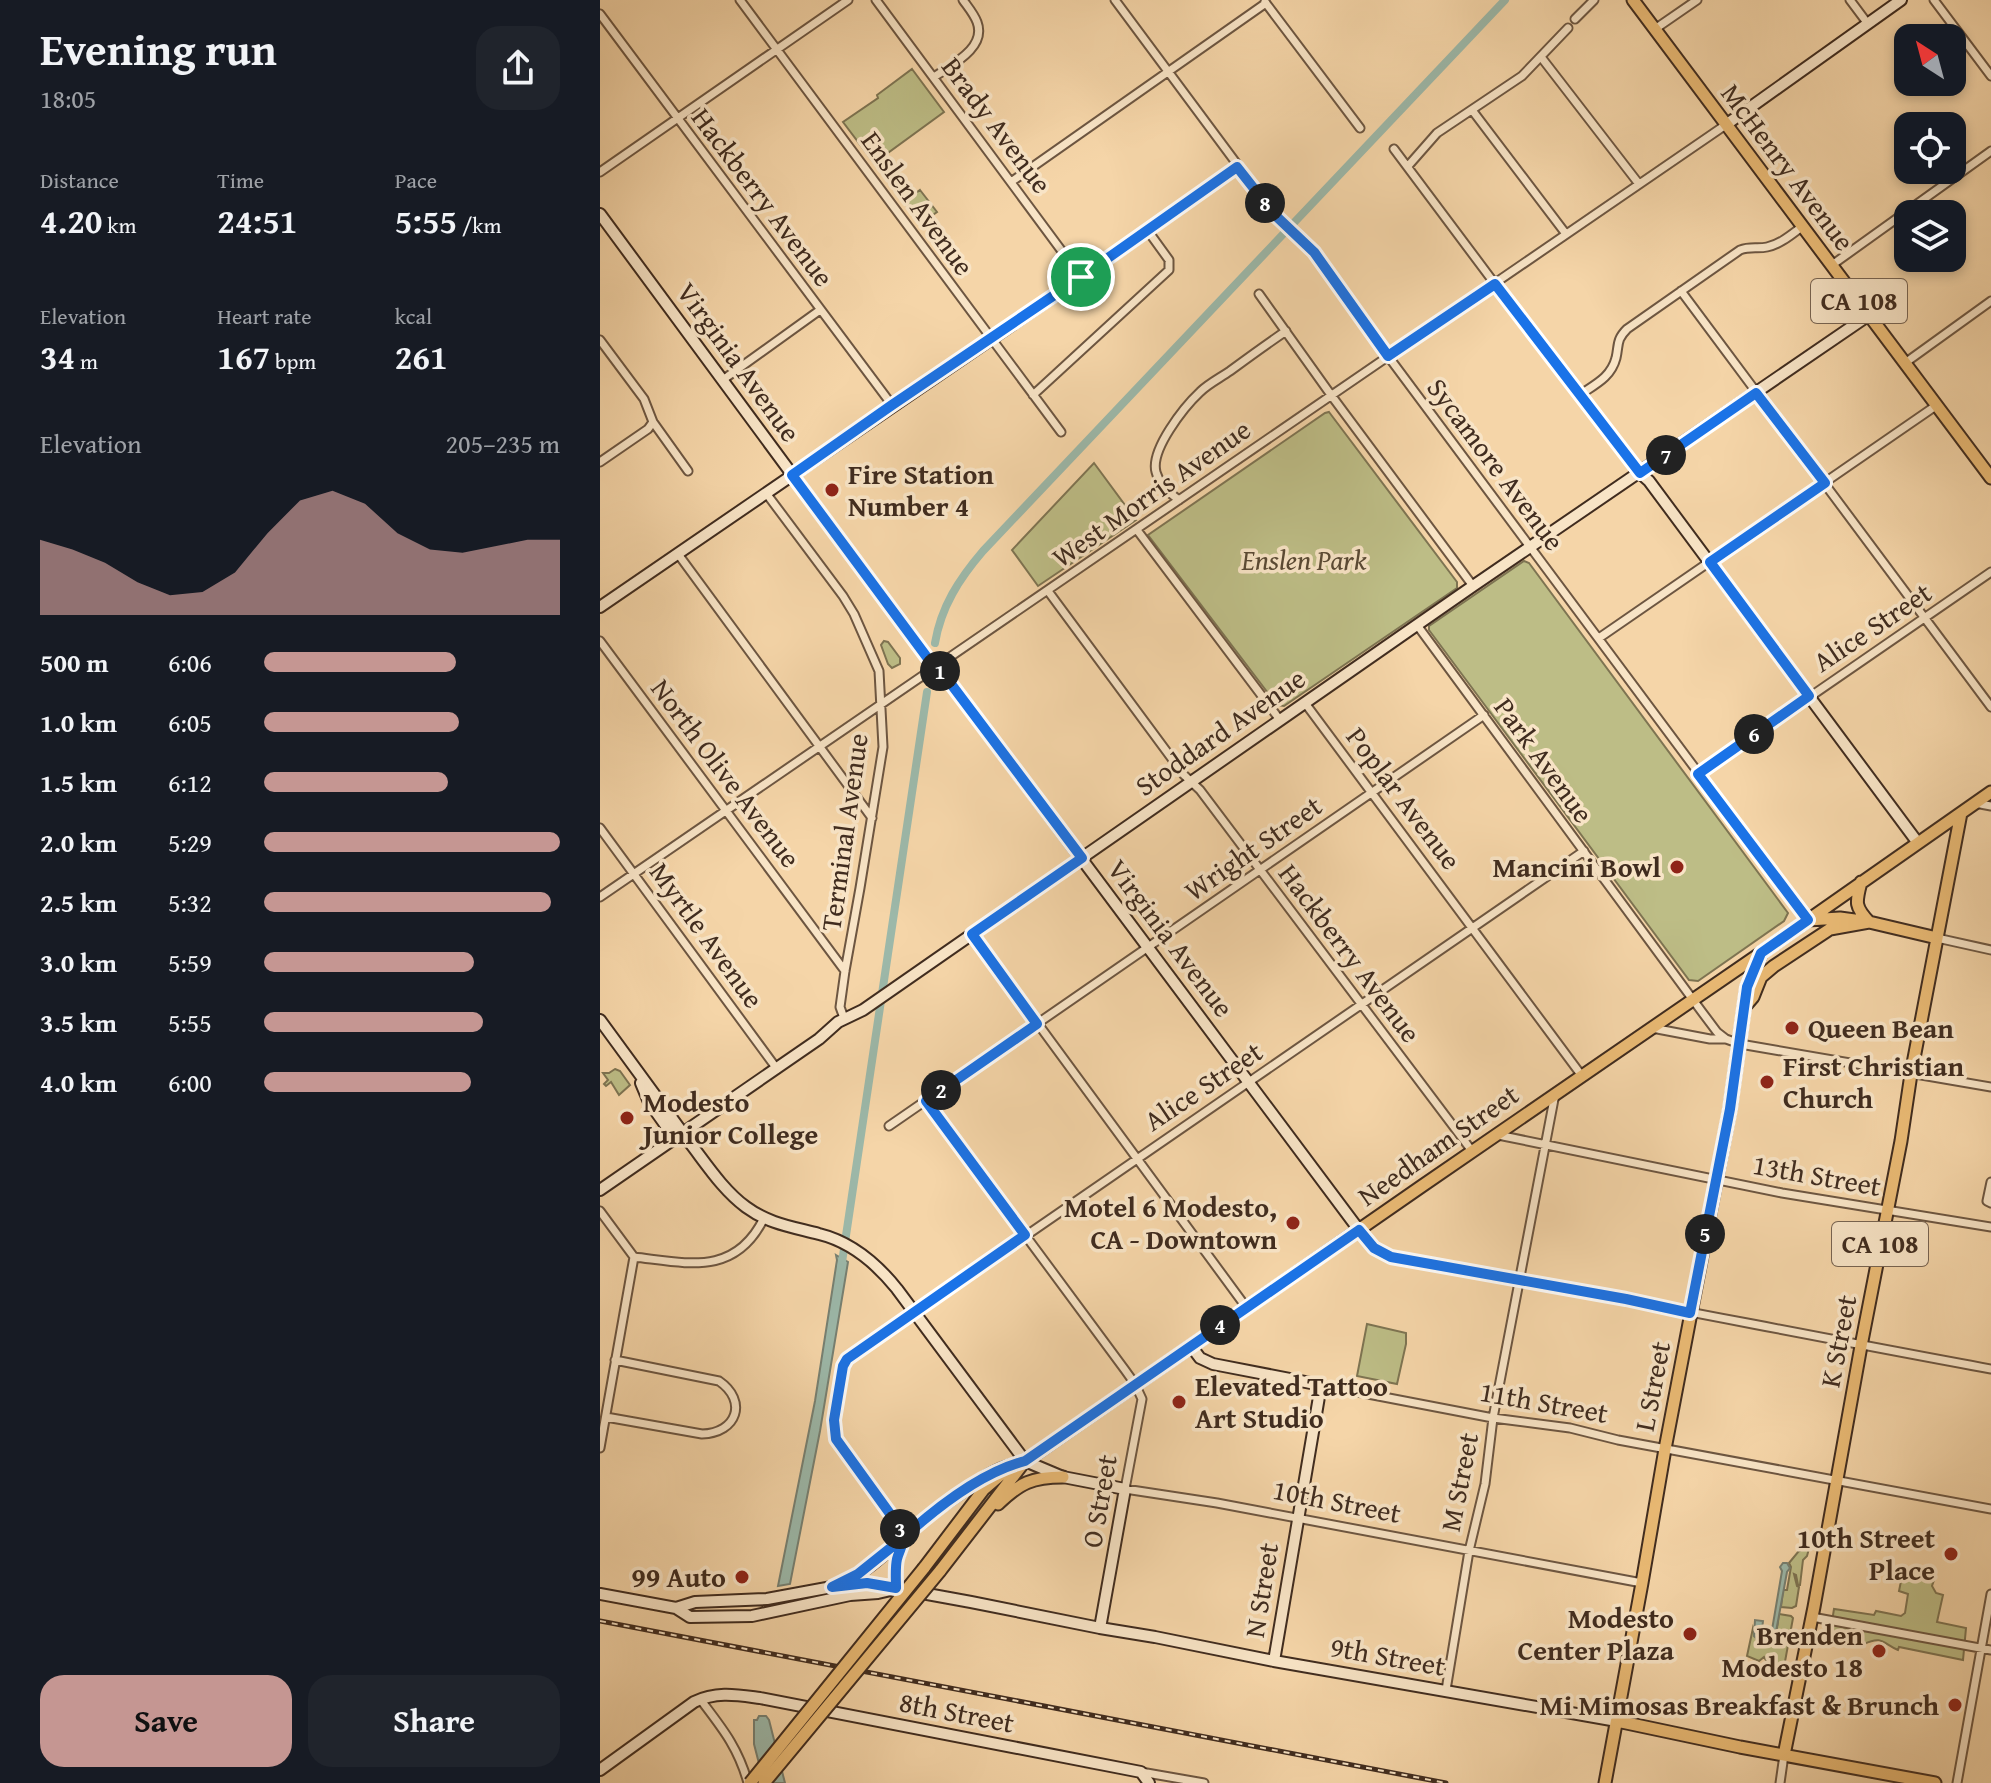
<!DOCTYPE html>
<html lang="en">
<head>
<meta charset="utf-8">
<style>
	:root { --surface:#171b24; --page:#20242c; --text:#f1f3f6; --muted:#9ea1a6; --accent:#c59692 }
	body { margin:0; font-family:"Gentium Book Plus",serif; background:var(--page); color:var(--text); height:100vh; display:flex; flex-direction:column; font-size:30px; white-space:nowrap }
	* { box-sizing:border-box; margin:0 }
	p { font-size:26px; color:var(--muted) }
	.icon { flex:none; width:44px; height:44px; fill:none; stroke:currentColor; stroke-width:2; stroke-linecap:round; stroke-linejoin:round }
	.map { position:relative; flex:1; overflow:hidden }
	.drawer { display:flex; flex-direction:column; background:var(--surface); width:600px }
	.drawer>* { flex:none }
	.needle { width:52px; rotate:324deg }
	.controls { position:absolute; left:1294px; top:24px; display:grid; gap:16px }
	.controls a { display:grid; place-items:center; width:72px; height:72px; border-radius:16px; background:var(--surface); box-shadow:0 4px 12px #0003; font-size:40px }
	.pin { position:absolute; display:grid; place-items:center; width:68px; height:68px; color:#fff; margin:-34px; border:4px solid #fff; border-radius:50%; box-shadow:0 2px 8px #0007 }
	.km { position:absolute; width:40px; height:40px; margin:-20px; border-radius:50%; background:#222; color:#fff; font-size:22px; line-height:40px; text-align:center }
	.round { display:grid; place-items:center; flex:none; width:84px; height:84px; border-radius:24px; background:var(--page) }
	.overview { display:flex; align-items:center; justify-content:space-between; height:136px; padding:0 40px }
	h1 { font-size:44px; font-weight:600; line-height:60px }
	.stats { display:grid; grid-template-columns:repeat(3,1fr); gap:12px; height:136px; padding:8px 40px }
	.stats div { display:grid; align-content:center }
	.stats b { font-size:34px; font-weight:600 }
	.stats small { font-size:22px; font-weight:400 }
	.stats p { font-size:22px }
	.chart { height:224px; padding:16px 40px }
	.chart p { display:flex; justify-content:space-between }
	.chart svg { width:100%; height:144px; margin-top:8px; fill:var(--accent); opacity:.7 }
	.button { display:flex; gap:16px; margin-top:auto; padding:16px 40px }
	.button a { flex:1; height:92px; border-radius:24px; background:var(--accent); color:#111; font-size:32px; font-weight:600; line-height:92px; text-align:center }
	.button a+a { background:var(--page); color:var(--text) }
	ul { padding:0 40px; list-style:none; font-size:26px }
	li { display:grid; grid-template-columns:128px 96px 1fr; align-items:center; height:60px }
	li i { height:20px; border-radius:10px; background:var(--accent) }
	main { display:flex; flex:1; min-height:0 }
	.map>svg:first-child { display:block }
</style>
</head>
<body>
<main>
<section class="drawer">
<div class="overview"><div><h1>Evening run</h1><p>18:05</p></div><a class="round"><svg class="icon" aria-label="share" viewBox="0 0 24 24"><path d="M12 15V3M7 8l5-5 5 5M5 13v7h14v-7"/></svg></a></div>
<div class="stats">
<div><p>Distance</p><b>4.20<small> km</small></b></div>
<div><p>Time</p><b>24:51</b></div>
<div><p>Pace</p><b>5:55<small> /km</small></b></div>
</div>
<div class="stats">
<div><p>Elevation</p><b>34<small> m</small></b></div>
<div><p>Heart rate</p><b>167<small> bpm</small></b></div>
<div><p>kcal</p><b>261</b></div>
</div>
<div class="chart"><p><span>Elevation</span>205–235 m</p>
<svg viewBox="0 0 160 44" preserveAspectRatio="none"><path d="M0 44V21L10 24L20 28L30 34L40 38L50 37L60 31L70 19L80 9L90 6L100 10L110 19L120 24L130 25L140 23L150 21L160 21V44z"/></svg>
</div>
<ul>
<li><b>500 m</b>6:06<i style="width:65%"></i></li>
<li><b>1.0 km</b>6:05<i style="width:66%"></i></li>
<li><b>1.5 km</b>6:12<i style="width:62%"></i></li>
<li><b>2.0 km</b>5:29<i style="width:100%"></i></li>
<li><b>2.5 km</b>5:32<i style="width:97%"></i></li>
<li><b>3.0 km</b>5:59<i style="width:71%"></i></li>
<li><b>3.5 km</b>5:55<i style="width:74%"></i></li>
<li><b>4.0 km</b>6:00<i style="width:70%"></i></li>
</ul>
<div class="button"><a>Save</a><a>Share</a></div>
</section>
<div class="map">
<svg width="1391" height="1783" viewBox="0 0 1391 1783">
	<rect width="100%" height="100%" fill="#f5d5a8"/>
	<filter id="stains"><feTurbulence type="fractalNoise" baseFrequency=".0025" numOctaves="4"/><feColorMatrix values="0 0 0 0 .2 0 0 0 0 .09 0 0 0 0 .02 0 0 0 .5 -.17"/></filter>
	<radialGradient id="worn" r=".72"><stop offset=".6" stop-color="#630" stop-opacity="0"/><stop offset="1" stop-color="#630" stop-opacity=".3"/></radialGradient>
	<!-- green -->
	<path fill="#bdbd86" stroke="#7e7452" stroke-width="2" d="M312,69L344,112L274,163L243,122L278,98L277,95Z
		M320,190L337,212L320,224L304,202Z
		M729,412L857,582V588L684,706L677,705L548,535L725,413Z
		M494,463L536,520L438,586L412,550Z
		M924,561L929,563L1188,913L1184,921L1098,981L1089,980L829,630V626L832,624Z
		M284,641L288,642L300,658V664L292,668L288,664L281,645Z
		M15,1069L20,1071L30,1085L19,1095L11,1082L6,1086L4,1084L8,1080L3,1073H9Z
		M767,1324L806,1333V1344L797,1384L757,1376Z
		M1210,1545L1207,1556L1203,1560L1200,1585H1198L1196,1575L1194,1574L1197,1586L1199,1587L1196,1606L1192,1608L1181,1607L1183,1590H1187L1191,1567L1189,1563L1198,1552Z
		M1302,1576L1334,1580L1332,1586L1336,1593L1343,1595L1337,1622L1366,1628L1363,1660L1299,1647L1298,1650C1283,1644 1283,1635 1264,1644L1261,1639L1230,1634L1234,1609L1274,1615L1276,1611L1301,1616L1305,1613L1308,1594L1299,1591Z
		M1179,1614L1191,1616L1193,1618L1184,1667L1185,1677L1183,1675L1180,1677L1173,1667H1170L1164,1657L1159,1661L1147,1656L1153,1628L1157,1641L1164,1644C1178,1640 1177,1626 1179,1614Z"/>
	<!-- water -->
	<path fill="#9cb8a9" stroke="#778072" stroke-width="2" d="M236,1255L248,1262L220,1431L190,1584L178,1586L215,1401L237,1260Z
		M1183,1563H1187L1190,1568L1187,1572L1175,1637L1170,1643L1162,1644L1154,1636L1155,1620L1163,1621L1162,1629L1172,1630L1182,1571L1180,1567Z
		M159,1716H166L169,1720L185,1783H164L154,1744V1720H157Z"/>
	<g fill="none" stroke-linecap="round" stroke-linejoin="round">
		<!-- canal -->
		<path stroke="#9cb8a9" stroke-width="8" d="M335,643C341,607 359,579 383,551L905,0
			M241,1269L327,692"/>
		<defs>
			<path id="street" d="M140,0L461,432
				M276,0L481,277
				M515,0L674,214L714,252L788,356L1208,920
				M1250,0L1268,24
				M1334,0L1391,76
				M665,2L760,128
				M0,14L292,405
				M975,19L994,0
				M1055,29L1097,0
				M941,57L1039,184
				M334,77C351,65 387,48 377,22C374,14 368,7 363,0
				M872,110L966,234
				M794,149L895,284L1040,473
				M808,166L837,133L922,76L968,28
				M0,172L248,0
				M411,182L666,3
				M1232,265L1391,151
				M1081,291L1391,707
				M659,294L731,395L873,586
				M0,340L44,399L53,422L48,429L0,462
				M1305,363L1391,301
				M124,379L220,310
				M981,394C996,384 1011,377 1016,358C1019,345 1016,340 1027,329L1140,250C1150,246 1158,249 1167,247C1181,244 1192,234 1203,226
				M433,395L569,270V260L548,231
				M53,422L88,471
				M166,493L243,596L254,614L279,671L283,747L260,888L245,971L240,1007L244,1018
				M579,500C569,493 559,484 556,472C550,450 584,407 600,392C608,384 620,378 630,371C649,357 667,344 686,331
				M537,530L680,720
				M78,554L272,818
				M448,591L584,775L600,790L872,1151
				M817,625L1102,1012L1117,1032L1126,1039
				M999,638L1337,405
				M0,641L245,971
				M705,703L982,1076
				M1098,774L1391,572
				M1375,803L1391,806
				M0,828L177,1069
				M0,897L1127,124
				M372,934L646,1307
				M1337,938L1391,950
				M1052,1028L1110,1039H1126L1140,1044L1391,1087
				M326,1101L525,1370L535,1384L542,1399L525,1489L617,1503L1042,1583
				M289,1126L884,715
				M898,1135L1182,1193L1391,1227
				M1391,1182L1387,1201L1391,1203
				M0,1211L34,1257L0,1448
				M759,1230C771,1245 781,1254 801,1259C999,1293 1194,1333 1391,1369
				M34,1257C87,1263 135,1277 164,1218
				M721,1385L893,1418L970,1428L1018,1440L1391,1509
				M6,1417L102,1434C137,1433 148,1401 119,1381L15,1360
				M303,1538L301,1529L236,1439L234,1420L243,1366L247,1359L984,851
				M1212,1617L1391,1650
				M846,1690L869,1551L885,1484L893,1418L955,1094
				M100,1699C122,1728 138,1747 148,1783
				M541,1772L604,1783
				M1180,1783L1184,1755
				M1357,1783L1391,1594"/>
			<path id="secondary" d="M1127,124L1301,0
				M0,214L329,660L345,676L759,1230
				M1040,473L1049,481L1318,843
				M0,607L489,272L637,167
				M0,1020C30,1061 60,1102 90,1143C107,1165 123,1190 146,1207C169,1224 193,1227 219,1234C252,1242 277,1264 297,1289L425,1461L463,1477L525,1489L500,1628
				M41,1083L49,1102L69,1130L71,1141
				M0,1190L219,1039L238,1022L263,1010L873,586L1269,315
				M591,1346L600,1358L613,1364L721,1385L674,1661
				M242,1583C273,1569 295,1543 321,1522C336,1510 352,1499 367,1489C381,1479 395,1469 411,1465
				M296,1588C296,1579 295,1568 297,1559C300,1551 303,1546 303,1538
				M0,1594L76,1608L90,1617L152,1616L250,1595L278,1593L291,1590
				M76,1608L95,1602L167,1599L232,1587L267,1583L371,1602L500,1628L555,1637L674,1661L1017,1721
				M0,1770L94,1702C117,1691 137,1695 160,1698L541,1772L549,1783"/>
			<path id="primary" d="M1033,0L1391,478
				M1208,920L1240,918L1269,922L1337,938
				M1147,1004L1153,997L1161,977L1174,966L1230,929L1269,922C1254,906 1256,902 1261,882
				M398,1504C420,1483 432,1477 463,1477
				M324,1568L384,1489L405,1471L417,1463L425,1461L440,1451L822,1186L1161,953L1391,792
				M340,1571L425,1461
				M1017,1721L1140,1747L1335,1783
				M1184,1755L1214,1607L1261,1346L1301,1141L1311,1074L1361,813
				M1005,1783L1042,1583L1065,1449L1130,1109L1147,987L1161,954"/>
		</defs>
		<!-- street casing -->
		<use href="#street" stroke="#6d5641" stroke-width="11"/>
		<!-- secondary casing -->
		<use href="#secondary" stroke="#402c1f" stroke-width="14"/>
		<!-- primary casing -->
		<use href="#primary" stroke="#402c1f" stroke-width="15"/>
		<!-- street -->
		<use href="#street" stroke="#f8e4c6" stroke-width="7"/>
		<!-- secondary -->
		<use href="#secondary" stroke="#f8e4c6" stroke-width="10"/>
		<!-- primary -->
		<use href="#primary" stroke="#eaba74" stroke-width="11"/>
		<defs>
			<path id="rail" d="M0,1621L846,1783"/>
		</defs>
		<!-- rail casing -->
		<use href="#rail" stroke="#402c1f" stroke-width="5"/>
		<!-- rail -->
		<use href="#rail" stroke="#f8e4c6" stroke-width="2" stroke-dasharray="6" stroke-linecap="butt"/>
		<defs>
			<path id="primary-bridge" d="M150,1783L324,1568
				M164,1783L340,1571"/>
		</defs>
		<!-- primary-bridge casing -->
		<use href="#primary-bridge" stroke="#402c1f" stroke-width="15" stroke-linecap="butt"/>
		<!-- primary-bridge -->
		<use href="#primary-bridge" stroke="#eaba74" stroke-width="11"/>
	</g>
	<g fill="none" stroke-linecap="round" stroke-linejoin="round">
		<defs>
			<path id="route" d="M481,277L292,405L192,475L329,660L345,676L482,858L372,934L437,1024L326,1101L425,1235L247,1359L243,1366L234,1420L236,1439L301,1529L303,1538L258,1574L232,1587L267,1583L296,1588C296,1579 295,1568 297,1559C299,1551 303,1546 303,1538C336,1508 382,1472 425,1461L759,1230L774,1248L791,1257L1026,1299L1090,1313L1130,1109L1147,987L1161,953L1208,920L1098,774L1209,696L1110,562L1225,483L1156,393L1040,473L895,284L788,356L714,252L674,214L637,167L481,277"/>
		</defs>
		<!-- route casing -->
		<use href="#route" stroke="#fff" stroke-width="16"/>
		<!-- route -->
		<use href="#route" stroke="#1a73e8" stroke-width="10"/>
	</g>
	<!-- markers -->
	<g fill="#8f2418" stroke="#f8e4c6" stroke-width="3">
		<circle cx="232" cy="490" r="8"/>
		<circle cx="1077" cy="867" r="8"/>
		<circle cx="1192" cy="1028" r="8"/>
		<circle cx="1167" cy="1082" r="8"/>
		<circle cx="27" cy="1118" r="8"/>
		<circle cx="693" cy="1223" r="8"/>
		<circle cx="579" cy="1402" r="8"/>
		<circle cx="1351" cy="1554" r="8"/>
		<circle cx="142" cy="1577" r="8"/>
		<circle cx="1090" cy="1634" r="8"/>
		<circle cx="1279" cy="1651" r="8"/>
		<circle cx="1355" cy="1705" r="8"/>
	</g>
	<g text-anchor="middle" stroke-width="7" stroke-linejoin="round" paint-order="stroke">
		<!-- shield labels -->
		<g fill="#f8e4c6" stroke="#776351" stroke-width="2">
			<rect x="1211" y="279" width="96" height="44" rx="6"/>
			<rect x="1232" y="1222" width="96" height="44" rx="6"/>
		</g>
		<g font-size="26" font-weight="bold" fill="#402c1f">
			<text x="1259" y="310">CA 108</text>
			<text x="1280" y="1253">CA 108</text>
		</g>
		<!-- street labels -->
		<g font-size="28" fill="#402c1f" stroke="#f8e4c6">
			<text transform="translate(397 125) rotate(53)" y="10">Brady Avenue</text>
			<text transform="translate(1188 167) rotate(53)" y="10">McHenry Avenue</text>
			<text transform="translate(163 197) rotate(53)" y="10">Hackberry Avenue</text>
			<text transform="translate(318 203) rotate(54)" y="10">Enslen Avenue</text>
			<text transform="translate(139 362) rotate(54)" y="10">Virginia Avenue</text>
			<text transform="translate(896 464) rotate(53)" y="10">Sycamore Avenue</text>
			<text transform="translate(551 493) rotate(-35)" y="10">West Morris Avenue</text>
			<text transform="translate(1272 627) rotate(-34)" y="10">Alice Street</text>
			<text transform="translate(620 732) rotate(-35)" y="10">Stoddard Avenue</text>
			<text transform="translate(944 760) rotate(54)" y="10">Park Avenue</text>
			<text transform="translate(126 773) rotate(53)" y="10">North Olive Avenue</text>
			<text transform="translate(804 798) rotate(53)" y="10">Poplar Avenue</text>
			<text transform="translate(244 832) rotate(-82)" y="10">Terminal Avenue</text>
			<text transform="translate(653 848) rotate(-35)" y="10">Wright Street</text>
			<text transform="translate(107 935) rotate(54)" y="10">Myrtle Avenue</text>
			<text transform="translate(571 938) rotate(53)" y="10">Virginia Avenue</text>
			<text transform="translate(750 953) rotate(53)" y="10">Hackberry Avenue</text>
			<text transform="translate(603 1086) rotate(-34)" y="10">Alice Street</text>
			<text transform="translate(838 1145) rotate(-35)" y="10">Needham Street</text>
			<text transform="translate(1217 1175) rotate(10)" y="10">13th Street</text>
			<text transform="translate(1238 1341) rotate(-79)" y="10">K Street</text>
			<text transform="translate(1052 1386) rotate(-79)" y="10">L Street</text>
			<text transform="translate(944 1402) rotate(10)" y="10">11th Street</text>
			<text transform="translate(859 1482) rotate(-79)" y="10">M Street</text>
			<text transform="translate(499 1501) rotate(-80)" y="10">O Street</text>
			<text transform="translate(737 1501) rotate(11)" y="10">10th Street</text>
			<text transform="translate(661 1590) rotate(-81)" y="10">N Street</text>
			<text transform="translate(788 1656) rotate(10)" y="10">9th Street</text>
			<text transform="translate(357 1712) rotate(11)" y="10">8th Street</text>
		</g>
		<!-- poi labels -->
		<g font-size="28" font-weight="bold" fill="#402c1f" stroke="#f8e4c6" text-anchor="end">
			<text x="248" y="484" text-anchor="start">Fire Station<tspan x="248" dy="32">Number 4</tspan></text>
			<text x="1061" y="877">Mancini Bowl</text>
			<text x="1208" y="1038" text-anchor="start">Queen Bean</text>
			<text x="1183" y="1076" text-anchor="start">First Christian<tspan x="1183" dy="32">Church</tspan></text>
			<text x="43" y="1112" text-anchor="start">Modesto<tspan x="43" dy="32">Junior College</tspan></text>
			<text x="677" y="1217">Motel 6 Modesto,<tspan x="677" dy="32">CA - Downtown</tspan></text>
			<text x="595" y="1396" text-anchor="start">Elevated Tattoo<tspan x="595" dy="32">Art Studio</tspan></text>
			<text x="1335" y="1548">10th Street<tspan x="1335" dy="32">Place</tspan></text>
			<text x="126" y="1587">99 Auto</text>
			<text x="1074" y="1628">Modesto<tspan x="1074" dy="32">Center Plaza</tspan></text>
			<text x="1263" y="1645">Brenden<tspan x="1263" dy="32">Modesto 18</tspan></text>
			<text x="1339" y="1715">Mi Mimosas Breakfast &amp; Brunch</text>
		</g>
		<!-- park labels -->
		<g font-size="28" font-style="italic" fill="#594934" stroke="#f8e4c6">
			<text x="704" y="570">Enslen Park</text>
		</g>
	</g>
	<rect width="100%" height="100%" filter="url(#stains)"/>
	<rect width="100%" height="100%" fill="url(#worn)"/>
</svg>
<div class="controls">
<a><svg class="needle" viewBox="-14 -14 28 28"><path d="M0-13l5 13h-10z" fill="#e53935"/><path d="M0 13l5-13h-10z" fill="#9ea1a6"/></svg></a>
<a><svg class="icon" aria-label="locate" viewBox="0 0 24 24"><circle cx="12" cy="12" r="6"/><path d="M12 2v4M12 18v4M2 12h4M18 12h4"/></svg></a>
<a><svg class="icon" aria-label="layers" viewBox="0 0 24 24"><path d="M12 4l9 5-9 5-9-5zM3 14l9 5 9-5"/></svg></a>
</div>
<div class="pin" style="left:481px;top:277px;background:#1e9e55"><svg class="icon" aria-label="arrive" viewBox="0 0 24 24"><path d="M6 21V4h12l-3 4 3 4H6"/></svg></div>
<b class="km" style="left:340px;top:671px">1</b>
<b class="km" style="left:341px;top:1090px">2</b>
<b class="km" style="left:300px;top:1529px">3</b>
<b class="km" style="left:620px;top:1325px">4</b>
<b class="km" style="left:1105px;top:1234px">5</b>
<b class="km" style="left:1154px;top:734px">6</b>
<b class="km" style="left:1066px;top:455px">7</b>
<b class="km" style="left:665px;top:203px">8</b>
</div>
</main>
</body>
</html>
